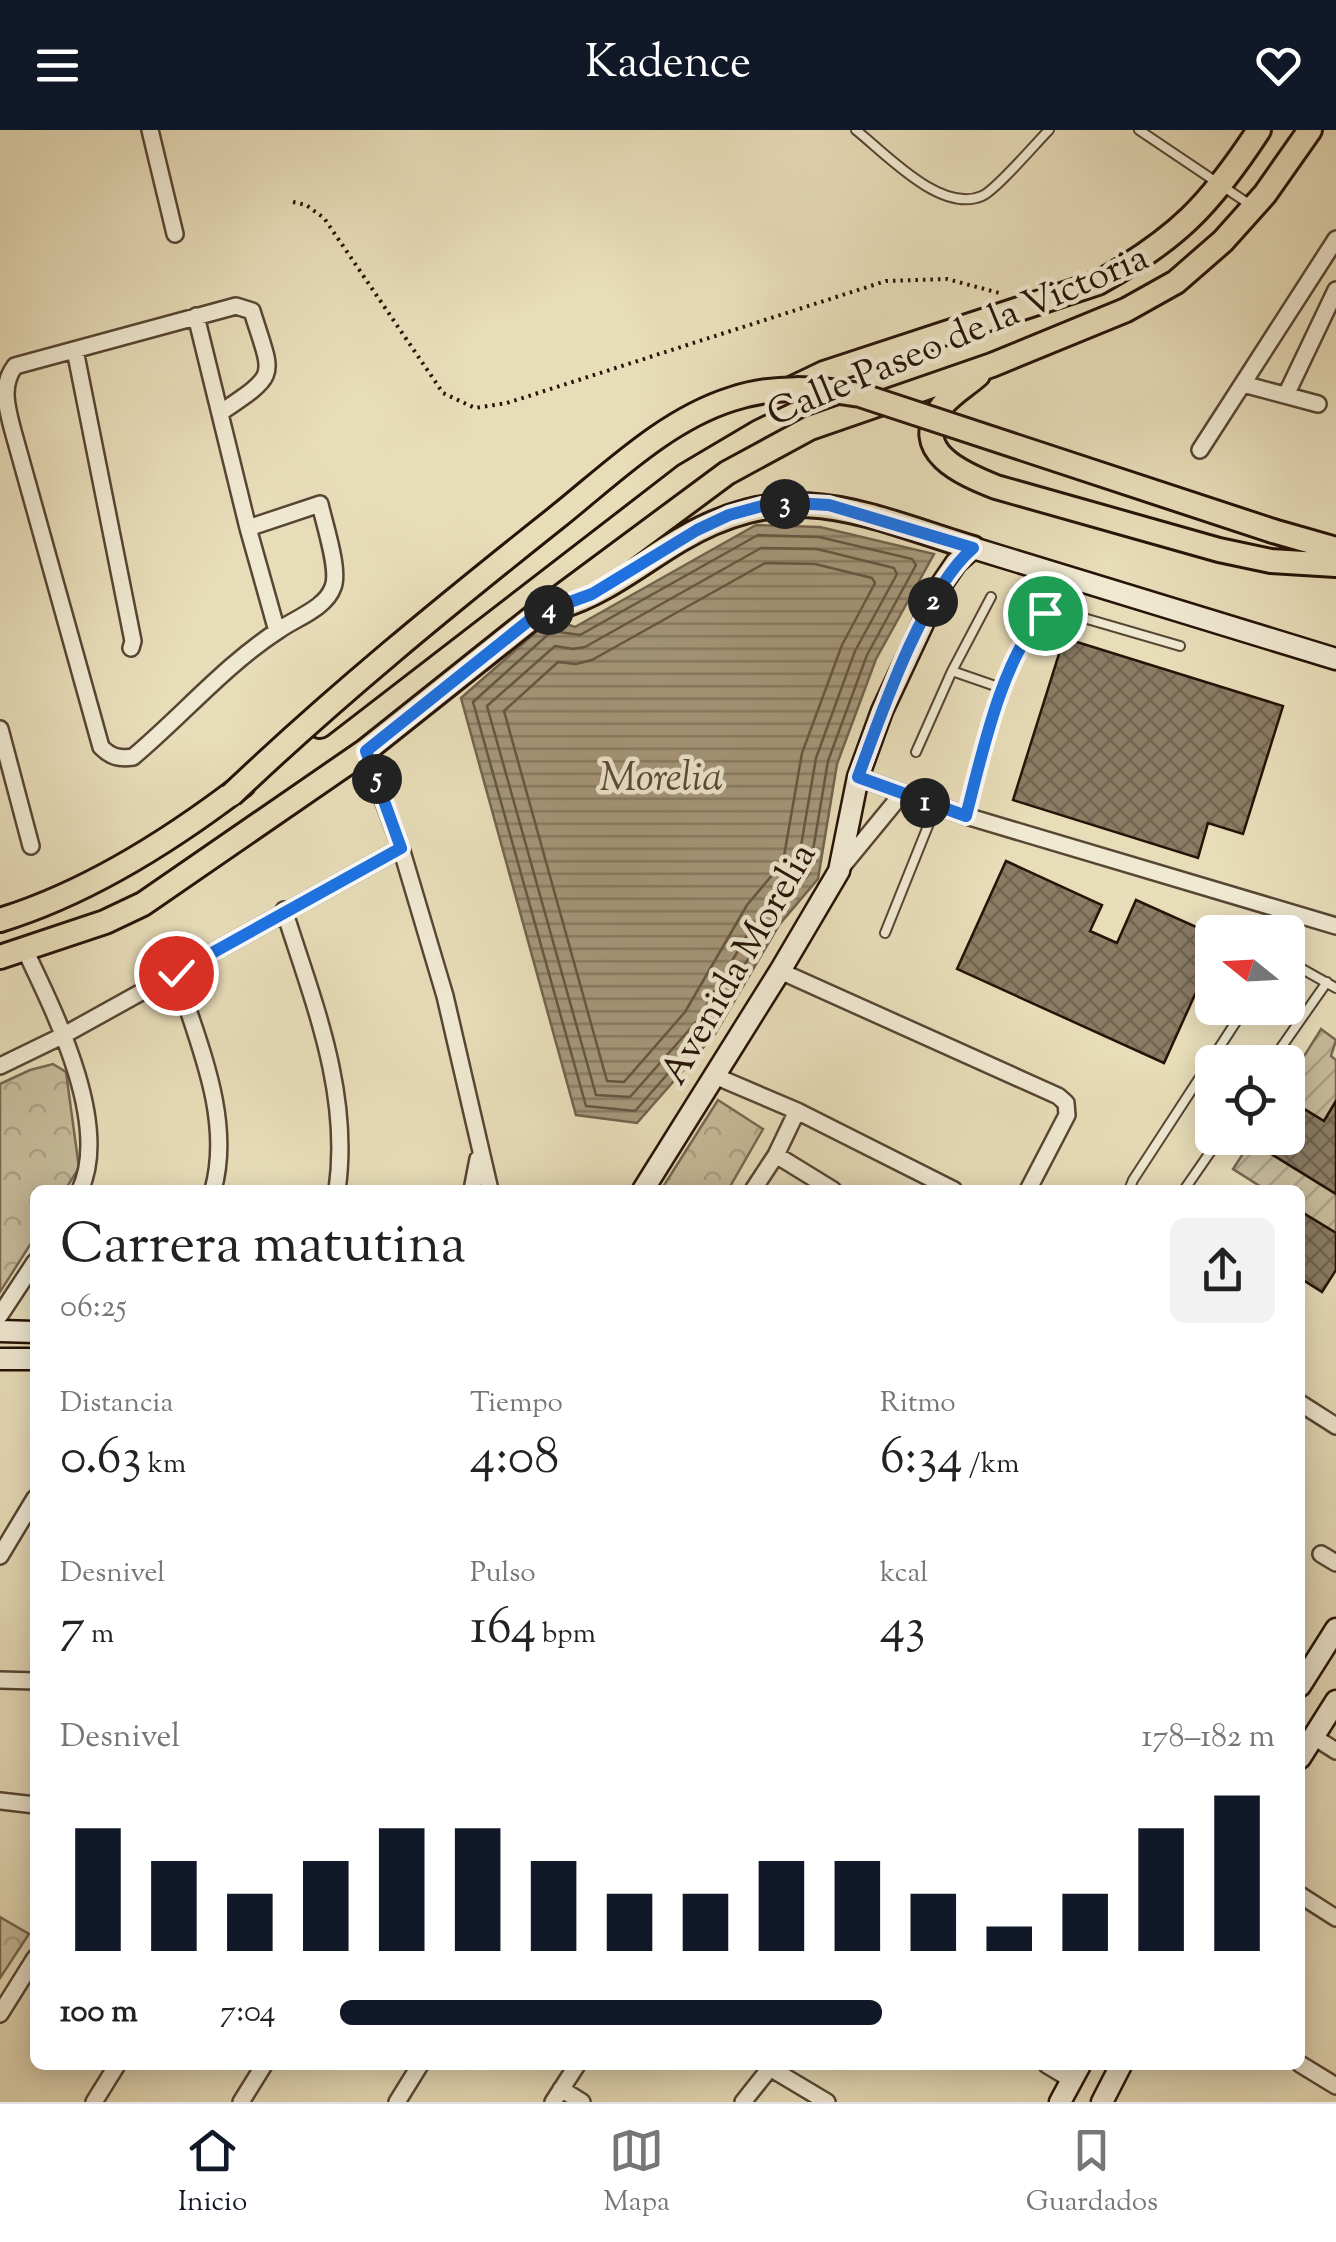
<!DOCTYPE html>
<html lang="es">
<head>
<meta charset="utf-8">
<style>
	:root { --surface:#fff; --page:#f2f2f2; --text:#222; --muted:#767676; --line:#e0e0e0; --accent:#111827 }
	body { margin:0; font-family:"Sorts Mill Goudy",serif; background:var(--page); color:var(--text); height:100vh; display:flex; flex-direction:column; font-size:38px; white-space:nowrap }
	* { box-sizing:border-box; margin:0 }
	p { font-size:32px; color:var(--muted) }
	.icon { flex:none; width:55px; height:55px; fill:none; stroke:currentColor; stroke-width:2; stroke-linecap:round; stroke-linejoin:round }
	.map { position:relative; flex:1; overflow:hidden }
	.panel { position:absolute; left:30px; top:1055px; width:1275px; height:885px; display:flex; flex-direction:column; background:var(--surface); border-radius:15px; box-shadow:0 5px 25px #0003 }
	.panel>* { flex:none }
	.needle { width:65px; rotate:288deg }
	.tools { position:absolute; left:1195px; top:785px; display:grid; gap:20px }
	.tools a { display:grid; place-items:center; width:110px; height:110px; border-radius:15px; background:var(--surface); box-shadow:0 5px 25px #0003; font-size:50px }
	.pin { position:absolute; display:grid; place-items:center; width:85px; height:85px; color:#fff; margin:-42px; border:5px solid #fff; border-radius:50%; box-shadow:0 2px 10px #0007 }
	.km { position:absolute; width:50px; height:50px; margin:-25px; border-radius:50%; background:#222; color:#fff; font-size:28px; line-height:50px; text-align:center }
	.round { display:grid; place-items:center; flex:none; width:105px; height:105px; border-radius:15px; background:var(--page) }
	.summary { display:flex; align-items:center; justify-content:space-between; height:170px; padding:0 30px }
	h1 { font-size:55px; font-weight:600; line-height:75px }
	.stats { display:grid; grid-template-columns:repeat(3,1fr); gap:15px; height:170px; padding:10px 30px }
	.stats div { display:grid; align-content:center }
	.stats b { font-size:50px; font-weight:600 }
	.stats small { font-size:28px; font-weight:400 }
	.stats p { font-size:28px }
	.chart { height:280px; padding:20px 30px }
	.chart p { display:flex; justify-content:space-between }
	.chart svg { width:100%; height:180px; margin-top:10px; stroke:var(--accent); stroke-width:6 }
	ul { padding:0 30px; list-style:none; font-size:32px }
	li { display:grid; grid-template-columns:160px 120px 1fr; align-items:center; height:75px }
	li i { height:25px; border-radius:12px; background:var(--accent) }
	header { display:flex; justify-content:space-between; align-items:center; height:130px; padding:0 30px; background:var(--accent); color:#fff; font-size:45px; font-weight:600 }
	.tabs { display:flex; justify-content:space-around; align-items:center; height:140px; border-top:2px solid var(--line); background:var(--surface); font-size:28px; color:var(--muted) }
	.tabs a { display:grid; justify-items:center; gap:5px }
	.tabs .current { color:var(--accent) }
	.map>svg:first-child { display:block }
</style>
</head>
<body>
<header><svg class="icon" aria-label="menu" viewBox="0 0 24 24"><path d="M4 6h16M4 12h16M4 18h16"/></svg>Kadence<svg class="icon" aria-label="heart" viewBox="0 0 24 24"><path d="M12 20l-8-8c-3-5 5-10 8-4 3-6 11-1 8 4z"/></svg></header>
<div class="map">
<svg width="1336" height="1972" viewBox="0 0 1336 1972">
	<defs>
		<pattern id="park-crowns" width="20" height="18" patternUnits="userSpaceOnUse" patternTransform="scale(2.5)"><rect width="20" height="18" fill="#c7bb9b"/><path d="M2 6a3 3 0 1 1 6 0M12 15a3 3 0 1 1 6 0" fill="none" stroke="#aba084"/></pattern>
		<pattern id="garden-furrows" width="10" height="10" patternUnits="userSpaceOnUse" patternTransform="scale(2.5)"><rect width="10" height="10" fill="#c7bb9b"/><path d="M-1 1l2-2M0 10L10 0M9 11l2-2" fill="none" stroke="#aba084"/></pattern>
		<pattern id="water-rules" width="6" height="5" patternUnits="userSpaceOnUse" patternTransform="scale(2.5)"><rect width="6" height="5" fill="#a6987c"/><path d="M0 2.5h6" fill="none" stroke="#877b64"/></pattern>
		<pattern id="building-cross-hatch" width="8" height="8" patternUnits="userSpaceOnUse" patternTransform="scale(2.5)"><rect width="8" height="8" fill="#8b7c64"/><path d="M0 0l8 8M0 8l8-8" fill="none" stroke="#726450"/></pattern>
	</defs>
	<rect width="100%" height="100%" fill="#e8ddb9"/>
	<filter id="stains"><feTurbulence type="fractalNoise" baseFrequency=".002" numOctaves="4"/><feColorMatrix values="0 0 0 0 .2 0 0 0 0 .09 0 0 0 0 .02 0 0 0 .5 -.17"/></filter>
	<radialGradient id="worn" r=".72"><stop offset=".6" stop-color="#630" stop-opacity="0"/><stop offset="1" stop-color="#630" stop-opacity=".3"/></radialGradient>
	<!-- park -->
	<path fill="url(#park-crowns)" stroke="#776751" stroke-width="2.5" d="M53,934L66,942L79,1038L65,1060H35V1107L0,1162V954L30,940Z
		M718,970L763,999L728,1060H661Z
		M0,1787L29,1804L0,1848Z"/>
	<!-- garden -->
	<path fill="url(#garden-furrows)" stroke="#776751" stroke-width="2.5" d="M1321,899L1336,910L1331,926L1336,930V971L1324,991L1295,973L1288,984V952Z
		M1253,1008H1273L1266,1021L1336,1064V1103L1300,1081V1060H1266L1233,1039Z"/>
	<!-- water -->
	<path fill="url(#water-rules)" stroke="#73634d" stroke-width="2.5" d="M756,395L820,397L934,424L876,529L837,634L818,749L779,795L715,904L637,993L576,985L461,568L551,489L575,497Z"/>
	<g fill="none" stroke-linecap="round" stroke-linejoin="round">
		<!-- shore -->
		<path stroke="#665642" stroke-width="2.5" d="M758,405L819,407L912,429L916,435L867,525L828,631L809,744L771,790L707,899L635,981L586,976L473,572L552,501L580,505Z
			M761,418L817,419L894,438L897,444L855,521L816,628L797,739L760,783L697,891L630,967L596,965L487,576L555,516L573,519L585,517Z
			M765,433L815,434L872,448L875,453L842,515L802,623L783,732L747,775L685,882L624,952L607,951L504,581L558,532L576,534L592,530Z"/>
	</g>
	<!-- building -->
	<path fill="url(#building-cross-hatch)" stroke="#271307" stroke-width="2.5" d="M1064,508L1283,576L1243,704L1208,693L1198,728L1013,670Z
		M1006,731L1102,775L1090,801L1117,813L1136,770L1212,804V827L1164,933L957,839Z
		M1336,971V1064L1265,1020L1273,1008H1288V984L1294,973L1324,991Z
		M1300,1081L1336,1103V1140L1322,1162L1300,1148Z"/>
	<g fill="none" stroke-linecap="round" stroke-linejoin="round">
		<defs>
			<path id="service" d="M856,0C886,24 941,84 982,66C996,60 1036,13 1049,0
				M1139,0L1252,76
				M952,541L1004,559
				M916,622L952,541L991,467
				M966,686C981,628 1003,525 1045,483L1070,484L1180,516
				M885,803L936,676
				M1288,831L1336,858
				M1271,932L1327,852
				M1129,1060L1133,1050L1245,878
				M1184,1060L1220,1008"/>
			<path id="minor" d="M150,0L175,104
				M196,186L248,398
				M75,220L133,511L131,518
				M1243,254L1318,274
				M1286,265L1336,160
				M220,283C280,242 273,249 252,181L236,176L15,236C0,256 7,278 13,301L101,617C111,627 119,629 133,627C182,586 225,535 279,500C296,488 326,478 333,457C340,440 324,393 320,374L248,398L277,501
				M1200,320L1336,109
				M0,599L31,716
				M365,621L401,718L445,866L490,1060
				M858,647L966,686L1336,796
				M841,738L901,665
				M284,780C313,871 351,963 337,1060
				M25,820C54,881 111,994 80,1060
				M780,841L1058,966L1066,973L1067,985L1028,1060
				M176,843C197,911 233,988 213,1060
				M0,936L64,905L401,718
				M715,946L797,981L954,1060
				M776,1025L833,1060
				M472,1060L478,1029
				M753,1060L776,1025L797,981
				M0,1185L35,1132
				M1300,1273L1336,1296
				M1321,1424L1336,1433
				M0,1426L35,1368
				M0,1550L35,1551
				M1314,1607L1336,1621
				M0,1671L35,1675
				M1300,1765L1336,1788
				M0,1884L35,1828
				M1300,1934L1336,1956
				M765,1935L827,1972
				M1047,1935L1072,1950
				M561,1959L582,1972
				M94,1972L117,1935
				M241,1972L264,1935
				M397,1972L420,1935
				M553,1972L577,1935
				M743,1972L770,1938"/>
			<path id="secondary" d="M643,1060L780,841L839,741L858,647L882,581L941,455L956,433L973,418L1336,529
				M0,1201L35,1202
				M0,1229H35
				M1300,1556L1336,1499
				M1300,1628L1336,1571
				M1060,1972L1080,1935
				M1102,1972L1121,1935"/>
			<path id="primary" d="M978,245C967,255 951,264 942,276C908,321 963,344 996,357L1219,420L1271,431L1336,435
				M1273,401L1336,419
				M559,477C604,464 641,433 680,410C790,345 862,384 973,418
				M320,596L671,325L747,280L824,243L1098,153C1177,109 1210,75 1259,0
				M0,790C88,763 170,711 243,655
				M0,827L105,792L143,774L365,621L537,484L727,343L810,298L992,235L1126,180L1176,152L1223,111L1265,64L1310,0"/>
		</defs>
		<!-- service casing -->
		<use href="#service" stroke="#574634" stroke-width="12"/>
		<!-- minor casing -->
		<use href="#minor" stroke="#574634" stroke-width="20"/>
		<!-- secondary casing -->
		<use href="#secondary" stroke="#271307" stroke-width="25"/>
		<!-- primary casing -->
		<use href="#primary" stroke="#271307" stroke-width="28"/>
		<!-- path -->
		<path stroke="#271307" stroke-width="4" stroke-dasharray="2.5 5" stroke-linecap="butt" d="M293,72L306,75L324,88L443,263L475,278L507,273L886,151L947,149L1003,164"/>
		<!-- service -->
		<use href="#service" stroke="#f0e9d2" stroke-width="8"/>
		<!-- minor -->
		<use href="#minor" stroke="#f0e9d2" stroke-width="15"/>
		<!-- secondary -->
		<use href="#secondary" stroke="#f0e9d2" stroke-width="20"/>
		<!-- primary -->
		<use href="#primary" stroke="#e8ddb9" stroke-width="22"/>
		<defs>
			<path id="primary-bridge" d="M231,665C335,566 444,477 556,388C610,345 665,290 732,269C774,255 817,258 860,265L1273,401"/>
		</defs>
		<!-- primary-bridge casing -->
		<use href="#primary-bridge" stroke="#271307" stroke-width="28" stroke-linecap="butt"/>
		<!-- primary-bridge -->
		<use href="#primary-bridge" stroke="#e8ddb9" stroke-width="22"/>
	</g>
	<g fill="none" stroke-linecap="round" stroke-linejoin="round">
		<defs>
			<path id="route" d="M176,843L401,718L366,621L537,484L592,464L697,400L729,385L762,376L794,373L829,375L973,418C923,461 881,584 858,647L966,686C981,628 1002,526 1045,483"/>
		</defs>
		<!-- route casing -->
		<use href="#route" stroke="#fff" stroke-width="20"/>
		<!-- route -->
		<use href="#route" stroke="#1a73e8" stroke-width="12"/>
	</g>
	<g text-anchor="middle" stroke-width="9" stroke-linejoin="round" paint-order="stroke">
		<!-- street labels -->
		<g font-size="38" fill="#271307" stroke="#f0e9d2">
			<text transform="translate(957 204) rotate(-23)" y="13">Calle Paseo de la Victoria</text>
			<text transform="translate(737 833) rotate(-60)" y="13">Avenida Morelia</text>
		</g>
		<!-- water labels -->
		<g font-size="40" font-style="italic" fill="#5a4836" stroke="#f0e9d2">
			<text x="661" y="660">Morelia</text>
		</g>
	</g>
	<rect width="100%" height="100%" filter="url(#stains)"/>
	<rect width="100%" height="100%" fill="url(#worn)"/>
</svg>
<div class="tools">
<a><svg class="needle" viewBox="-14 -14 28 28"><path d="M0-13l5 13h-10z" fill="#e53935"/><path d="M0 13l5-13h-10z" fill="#767676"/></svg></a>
<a><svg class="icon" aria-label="locate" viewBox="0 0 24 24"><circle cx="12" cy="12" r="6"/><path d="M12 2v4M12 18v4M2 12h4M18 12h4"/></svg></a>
</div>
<div class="pin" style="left:1045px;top:483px;background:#1e9e55"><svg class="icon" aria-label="arrive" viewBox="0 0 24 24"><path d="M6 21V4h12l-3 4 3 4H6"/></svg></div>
<div class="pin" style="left:176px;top:843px;background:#d93025"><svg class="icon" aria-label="check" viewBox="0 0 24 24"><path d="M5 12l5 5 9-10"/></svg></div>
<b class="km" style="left:925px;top:673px">1</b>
<b class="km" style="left:933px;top:472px">2</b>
<b class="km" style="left:785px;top:374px">3</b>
<b class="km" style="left:549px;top:480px">4</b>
<b class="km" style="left:377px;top:649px">5</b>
<section class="panel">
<div class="summary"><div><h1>Carrera matutina</h1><p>06:25</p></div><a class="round"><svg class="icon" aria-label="share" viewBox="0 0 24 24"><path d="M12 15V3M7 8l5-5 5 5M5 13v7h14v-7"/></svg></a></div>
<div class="stats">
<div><p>Distancia</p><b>0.63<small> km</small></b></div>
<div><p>Tiempo</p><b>4:08</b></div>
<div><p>Ritmo</p><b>6:34<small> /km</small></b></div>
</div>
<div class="stats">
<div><p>Desnivel</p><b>7<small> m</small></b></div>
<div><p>Pulso</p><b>164<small> bpm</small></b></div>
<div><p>kcal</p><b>43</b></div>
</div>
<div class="chart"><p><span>Desnivel</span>178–182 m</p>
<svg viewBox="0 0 160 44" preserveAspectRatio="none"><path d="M5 44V14M15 44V22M25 44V30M35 44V22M45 44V14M55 44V14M65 44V22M75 44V30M85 44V30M95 44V22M105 44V22M115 44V30M125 44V38M135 44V30M145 44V14M155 44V6"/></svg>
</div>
<ul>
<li><b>100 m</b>7:04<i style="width:58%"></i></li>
</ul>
</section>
</div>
<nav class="tabs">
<a class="current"><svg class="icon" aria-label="home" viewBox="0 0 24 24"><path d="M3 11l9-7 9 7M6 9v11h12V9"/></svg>Inicio</a>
<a><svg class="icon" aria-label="map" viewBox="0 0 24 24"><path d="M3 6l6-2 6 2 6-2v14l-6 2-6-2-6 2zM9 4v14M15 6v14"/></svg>Mapa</a>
<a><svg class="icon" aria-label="saved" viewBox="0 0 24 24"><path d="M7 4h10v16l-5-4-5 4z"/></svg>Guardados</a>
</nav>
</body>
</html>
